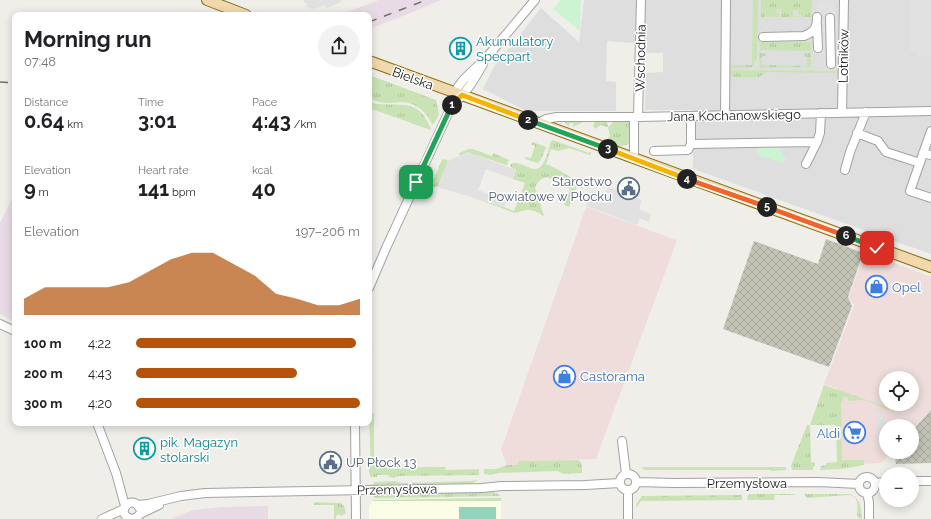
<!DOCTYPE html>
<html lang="en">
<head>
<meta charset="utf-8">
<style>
	:root { --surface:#fff; --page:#f2f2f2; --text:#202124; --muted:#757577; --accent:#b45309 }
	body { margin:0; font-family:Raleway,sans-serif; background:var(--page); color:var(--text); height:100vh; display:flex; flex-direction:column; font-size:15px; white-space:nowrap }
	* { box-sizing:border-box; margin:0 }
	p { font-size:13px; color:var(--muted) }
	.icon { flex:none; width:22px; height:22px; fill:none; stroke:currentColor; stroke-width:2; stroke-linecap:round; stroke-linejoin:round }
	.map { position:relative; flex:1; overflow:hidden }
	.sheet { position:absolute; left:12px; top:12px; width:360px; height:414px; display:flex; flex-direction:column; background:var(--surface); border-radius:8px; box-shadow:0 2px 10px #0003 }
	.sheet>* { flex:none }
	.buttons { position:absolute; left:879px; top:371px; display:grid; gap:8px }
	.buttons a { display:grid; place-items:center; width:40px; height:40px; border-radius:50%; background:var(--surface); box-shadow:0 2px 10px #0003; font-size:20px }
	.pin { position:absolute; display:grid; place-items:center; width:34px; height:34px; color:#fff; margin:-17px; border-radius:8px; box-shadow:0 2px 6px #0006 }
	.km { position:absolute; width:20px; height:20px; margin:-10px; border-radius:50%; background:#222; color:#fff; font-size:11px; line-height:20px; text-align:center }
	.round { display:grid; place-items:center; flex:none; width:42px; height:42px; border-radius:21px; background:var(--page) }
	.head { display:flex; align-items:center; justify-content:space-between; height:68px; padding:0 12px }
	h1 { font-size:22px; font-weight:700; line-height:30px }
	.metrics { display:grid; grid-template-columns:repeat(3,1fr); gap:6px; height:68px; padding:4px 12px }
	.metrics div { display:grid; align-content:center }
	.metrics b { font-size:20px; font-weight:700 }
	.metrics small { font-size:11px; font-weight:400 }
	.metrics p { font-size:11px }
	.chart { height:112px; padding:8px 12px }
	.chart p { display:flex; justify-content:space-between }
	.chart svg { width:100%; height:72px; margin-top:4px; fill:var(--accent); opacity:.7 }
	ul { padding:0 12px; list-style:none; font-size:13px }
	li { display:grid; grid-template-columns:64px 48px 1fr; align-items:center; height:30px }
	li i { height:10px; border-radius:5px; background:var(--accent) }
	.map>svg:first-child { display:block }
</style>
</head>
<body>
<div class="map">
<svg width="931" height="519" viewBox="0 0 931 519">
	<defs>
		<pattern id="construction-cross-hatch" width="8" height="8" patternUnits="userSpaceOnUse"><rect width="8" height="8" fill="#c3c4b5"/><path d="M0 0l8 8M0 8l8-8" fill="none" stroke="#a7a89b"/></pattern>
		<pattern id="grass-tufts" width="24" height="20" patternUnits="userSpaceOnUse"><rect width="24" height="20" fill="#c9e3b5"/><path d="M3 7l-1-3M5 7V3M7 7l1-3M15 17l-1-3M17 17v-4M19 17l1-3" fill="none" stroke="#acc29b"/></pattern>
	</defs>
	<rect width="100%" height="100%" fill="#f0eee9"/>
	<!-- residential -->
	<path fill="#dfdede" d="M584,0H931V254L693,169V110H645L646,73L663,72V53H646V44L607,41L606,81L616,82V111H526L483,89L494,67L541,8L579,42Z"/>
	<!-- commercial -->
	<path fill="#eeddda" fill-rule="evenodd" d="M586,207L665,236L677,240L596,459L519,461L517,465H507L501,450Z
		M865,252L931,277V410L912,431V426H886V452H892L881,463L840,465L838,389L824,384L854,306L849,297ZM886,378H912V404H886Z"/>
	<!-- industrial -->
	<path fill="#e8dbe5" d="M379,0H441L408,14L369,29V15H339Z
		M15,193V322L0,314V223Z
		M268,506V519H171L193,510L223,507Z"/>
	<!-- education -->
	<path fill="#fafce6" d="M372,501H501V519H369V507Z"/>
	<!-- construction -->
	<path fill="url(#construction-cross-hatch)" d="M826,239L863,253L848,297L852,306L829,367L723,329L754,241L818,264Z
		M931,410V463L896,464L894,452H912V431Z"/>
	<!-- grass -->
	<path fill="url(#grass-tufts)" d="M753,0H758L757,59L751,68H731V65H752Z
		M761,0H812L811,17H801V15H799L798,10H793V16H799V17H781L782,9H777L776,13H779V17H761Z
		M760,42H811V51L760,50Z
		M759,53H766L767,56H762V65L807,66V57L803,56V54L804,53H811V67L760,68Z
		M731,70L838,71V73L767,72L759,77H731Z
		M369,75L436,100L439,114L434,124H432C426,111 415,102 400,102C397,102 393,103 390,103C383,103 375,102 369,97Z
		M369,101C373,103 374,104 378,104C404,106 419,99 431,129V130L369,108Z
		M621,119H627L631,124V145L629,144L619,147L605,142L610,136L608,127L612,124V123L610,121L607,122L608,126L607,127L601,125L595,129L593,125L595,122L593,120H591L590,122H583L573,127V123H570L569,125V127L565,123V120Z
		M553,140L589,153V152H591L590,155L569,148L558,151L551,149L546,164C557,168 577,180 584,189L577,186L569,207L564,205L570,189L547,177C541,179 538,181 535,187L544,216L537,212L530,210H526L515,213L472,197L504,207L514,211L525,183L513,179L516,170L512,168L510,165C520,157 534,177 542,165C547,158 549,148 551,141Z
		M533,142L546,147L541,160L537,163L525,159L526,157L531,158L535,146L531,144Z
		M469,149H473L492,156L493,153L509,160L507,164L506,165L468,152L461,155H459V153Z
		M445,159L448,161L438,186L434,187L431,185L442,160Z
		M824,385L895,410V412L864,400L848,401V397H843V401H841L842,460H864V465L842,469L820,470L821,466L826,465V463L837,462L836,425H810L811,462L815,463V466L813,467V470H792L791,466L807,425H810Z
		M369,413H374V464L377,466H387V469L426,467H446L445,470L479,469V475L398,476L394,478L389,477L388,475H377V477H371C368,473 369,467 370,461C371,445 369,429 369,413Z
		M578,460C583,463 582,468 582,473L564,474L557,471L499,473L490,475L484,474V469H496L507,465H517L519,461Z
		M641,467H786V470L772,471L770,470H645Z
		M478,480L473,483L373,485L374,482L394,481L404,483L471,481Z
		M493,492L498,494L500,496L375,498L373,496V495Z
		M749,494H796L794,495H775L774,500H747L748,495Z
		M804,494H850C861,499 861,508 862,519L858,517L857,515C857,506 860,497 849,495L807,498Z
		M742,495V500L641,501L637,507H636L637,503L642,496Z
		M501,498V501H372L373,500Z
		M314,502L340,503L344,506L346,513L341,516L339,514L336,516V519H334V505H314Z"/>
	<!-- park -->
	<path fill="#ccf3d2" d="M561,0H581L580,31L553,9Z
		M757,145H780V149L786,160L783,163L757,155Z"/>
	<!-- pitch -->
	<path fill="#91d5bf" d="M459,507H496V519H459Z"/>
	<!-- parking -->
	<path fill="#e1e1e1" d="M304,0H340L341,2L327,8L325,5L312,9L306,6L307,4L303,1Z
		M911,0H931V56H917V51H910Z
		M817,1H835V13L817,14Z
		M812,20L837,21L836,66L824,65L823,54H813L812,42H760V31L812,32Z
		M468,152L516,170L513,179L486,169L478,190L506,201L504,207L437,187L438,186L448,161Z
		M608,187L642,200L639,209L651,214L649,222L640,218L637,225L586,206L592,191L604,196Z
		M876,414H885L886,443H881V440H877Z"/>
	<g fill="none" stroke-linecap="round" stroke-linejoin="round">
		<defs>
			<path id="minor" d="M830,18L831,64
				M817,25L818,48
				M763,37L804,36C814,32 817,28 817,17
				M459,99C469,89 476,77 483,64
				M842,113L844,0
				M725,115L726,0
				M638,117L641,0
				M538,123L546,119L557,117H638L931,111
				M931,131L910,191L931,198
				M857,133L878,141L886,152L920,163
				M691,144L817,142
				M654,151L688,150L691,144V116
				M923,153L931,155
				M634,159V117
				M806,164L817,142L820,133L821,113
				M845,170L850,152L866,112
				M369,288L386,248L451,107L458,87L464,79L487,57L535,0
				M0,324L15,331
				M97,423L116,473L125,506
				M355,423L356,519
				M622,441L626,474
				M620 482a8 8 0 1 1 16 0a8 8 0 1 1-16 0Z
				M859 485a8 8 0 1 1 16 0a8 8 0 1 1-16 0Z
				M912,481H931
				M636,482L674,483L818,482L859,484
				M875,483L886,482
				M628,490V519
				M867,493L869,502V519
				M138,505L148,504L181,496L205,493L482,488L502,486L585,485L620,483
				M102,519L124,509
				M132,519C113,515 132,491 140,509
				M133,519L137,517L140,514L159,505"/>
			<path id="major" d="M207,0L246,15
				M369,61L931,267"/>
		</defs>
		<!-- minor casing -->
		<use href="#minor" stroke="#a2a2a2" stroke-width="10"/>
		<!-- major casing -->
		<use href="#major" stroke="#8a6c13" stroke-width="12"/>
		<!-- minor -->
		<use href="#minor" stroke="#fff" stroke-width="8"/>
		<!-- major -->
		<use href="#major" stroke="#f1d8ad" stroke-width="10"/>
		<!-- rail -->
		<path stroke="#6f6f6f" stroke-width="1.5" stroke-dasharray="8 8" stroke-linecap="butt" d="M369,22L426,0
			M0,82L15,83"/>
	</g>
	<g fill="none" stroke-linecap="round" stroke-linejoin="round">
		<defs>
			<path id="split-1" d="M416,182L451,107L452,105"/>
			<path id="split-2" d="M452,105L462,95L528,120"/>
			<path id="split-3" d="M528,120L608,149"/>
			<path id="split-4" d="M608,149L687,179"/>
			<path id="split-5" d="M687,179L767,207"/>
			<path id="split-6" d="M767,207L846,236"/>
			<path id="split-7" d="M846,236L877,248"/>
		</defs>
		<!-- split-1 casing -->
		<use href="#split-1" stroke="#fff" stroke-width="8"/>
		<!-- split-2 casing -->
		<use href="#split-2" stroke="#fff" stroke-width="8"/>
		<!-- split-3 casing -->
		<use href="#split-3" stroke="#fff" stroke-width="8"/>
		<!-- split-4 casing -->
		<use href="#split-4" stroke="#fff" stroke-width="8"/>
		<!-- split-5 casing -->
		<use href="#split-5" stroke="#fff" stroke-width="8"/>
		<!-- split-6 casing -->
		<use href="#split-6" stroke="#fff" stroke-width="8"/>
		<!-- split-7 casing -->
		<use href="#split-7" stroke="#fff" stroke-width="8"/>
		<!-- split-1 -->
		<use href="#split-1" stroke="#22a559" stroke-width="5"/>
		<!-- split-2 -->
		<use href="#split-2" stroke="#f5b400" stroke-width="5"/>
		<!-- split-3 -->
		<use href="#split-3" stroke="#22a559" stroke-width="5"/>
		<!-- split-4 -->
		<use href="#split-4" stroke="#f5b400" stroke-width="5"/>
		<!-- split-5 -->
		<use href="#split-5" stroke="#f0652b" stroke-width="5"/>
		<!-- split-6 -->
		<use href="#split-6" stroke="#f0652b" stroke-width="5"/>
		<!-- split-7 -->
		<use href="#split-7" stroke="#22a559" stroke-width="5"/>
	</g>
	<!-- icons -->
	<defs>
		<symbol id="building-ring" viewBox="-11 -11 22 22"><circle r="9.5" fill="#fff" stroke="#0f9aa8" stroke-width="1.5"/><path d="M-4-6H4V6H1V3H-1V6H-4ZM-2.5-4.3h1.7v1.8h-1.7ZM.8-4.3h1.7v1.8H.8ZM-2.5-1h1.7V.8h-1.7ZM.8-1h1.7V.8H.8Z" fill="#0f9aa8"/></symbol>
		<symbol id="civic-ring" viewBox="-11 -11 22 22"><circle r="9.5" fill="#fff" stroke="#5c6f8a" stroke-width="1.5"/><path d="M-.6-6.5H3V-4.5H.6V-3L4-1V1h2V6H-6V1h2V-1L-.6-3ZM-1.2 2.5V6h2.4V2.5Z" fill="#5c6f8a"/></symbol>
		<symbol id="shop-ring" viewBox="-11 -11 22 22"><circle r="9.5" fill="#fff" stroke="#3f7fe0" stroke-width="1.5"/><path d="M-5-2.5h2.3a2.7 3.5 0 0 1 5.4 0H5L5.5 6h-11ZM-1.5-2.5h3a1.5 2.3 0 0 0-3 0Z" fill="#3f7fe0"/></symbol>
		<symbol id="supermarket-ring" viewBox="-11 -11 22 22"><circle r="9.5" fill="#fff" stroke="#3f7fe0" stroke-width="1.5"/><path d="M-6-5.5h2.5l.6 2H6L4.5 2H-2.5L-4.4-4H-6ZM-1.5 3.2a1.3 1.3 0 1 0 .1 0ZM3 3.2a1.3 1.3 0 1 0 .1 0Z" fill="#3f7fe0"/></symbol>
	</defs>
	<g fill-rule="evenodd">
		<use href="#building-ring" x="448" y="36" width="25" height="25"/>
		<use href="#civic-ring" x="616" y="176" width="25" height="25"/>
		<use href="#shop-ring" x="864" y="274" width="25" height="25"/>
		<use href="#shop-ring" x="552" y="364" width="25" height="25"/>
		<use href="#supermarket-ring" x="842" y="420" width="25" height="25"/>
		<use href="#building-ring" x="132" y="436" width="25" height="25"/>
		<use href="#civic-ring" x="318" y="450" width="25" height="25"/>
	</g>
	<g text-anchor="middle" stroke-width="3" stroke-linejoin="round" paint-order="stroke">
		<!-- culture labels -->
		<g font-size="13" fill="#0d838f" stroke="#fff" text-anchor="start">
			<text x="476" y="46">Akumulatory<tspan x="476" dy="15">Specpart</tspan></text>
			<text x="160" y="447">pik. Magazyn<tspan x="160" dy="15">stolarski</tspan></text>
		</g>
		<!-- street labels -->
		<g font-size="13" fill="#212121" stroke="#fff">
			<text transform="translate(843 56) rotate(-89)" y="5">Lotników</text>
			<text transform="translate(640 58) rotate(-89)" y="5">Wschodnia</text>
			<text transform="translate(413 78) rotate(20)" y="5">Bielska</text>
			<text transform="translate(734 115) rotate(-1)" y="5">Jana Kochanowskiego</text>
			<text x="747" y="488">Przemysłowa</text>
			<text transform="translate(397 489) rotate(-1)" y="5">Przemysłowa</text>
		</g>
		<!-- service labels -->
		<g font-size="13" fill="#4e5e75" stroke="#fff" text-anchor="end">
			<text x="612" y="186">Starostwo<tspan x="612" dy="15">Powiatowe w Płocku</tspan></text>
			<text x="346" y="467" text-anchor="start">UP Płock 13</text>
		</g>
		<!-- shop labels -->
		<g font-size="13" fill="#366cbe" stroke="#fff" text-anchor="start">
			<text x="892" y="292">Opel</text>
			<text x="580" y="381">Castorama</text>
			<text x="840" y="438" text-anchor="end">Aldi</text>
		</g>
	</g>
</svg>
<div class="buttons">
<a><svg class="icon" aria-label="locate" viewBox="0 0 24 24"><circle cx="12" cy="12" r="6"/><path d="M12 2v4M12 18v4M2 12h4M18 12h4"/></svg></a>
<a>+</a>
<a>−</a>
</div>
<div class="pin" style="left:416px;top:182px;background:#1e9e55"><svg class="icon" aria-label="arrive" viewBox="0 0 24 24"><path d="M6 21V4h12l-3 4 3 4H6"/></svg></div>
<div class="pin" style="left:877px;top:248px;background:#d93025"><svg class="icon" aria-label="check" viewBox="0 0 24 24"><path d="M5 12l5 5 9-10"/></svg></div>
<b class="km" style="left:452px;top:105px">1</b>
<b class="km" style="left:528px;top:120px">2</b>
<b class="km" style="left:608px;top:149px">3</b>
<b class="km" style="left:687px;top:179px">4</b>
<b class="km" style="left:767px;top:207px">5</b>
<b class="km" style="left:846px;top:236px">6</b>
<section class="sheet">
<div class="head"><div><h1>Morning run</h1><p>07:48</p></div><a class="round"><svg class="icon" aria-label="share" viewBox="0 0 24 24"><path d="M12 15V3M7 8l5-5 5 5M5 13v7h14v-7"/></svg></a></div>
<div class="metrics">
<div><p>Distance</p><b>0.64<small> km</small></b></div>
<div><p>Time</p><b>3:01</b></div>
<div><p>Pace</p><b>4:43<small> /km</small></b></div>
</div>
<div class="metrics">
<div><p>Elevation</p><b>9<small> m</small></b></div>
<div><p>Heart rate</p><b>141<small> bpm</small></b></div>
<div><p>kcal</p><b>40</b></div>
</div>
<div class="chart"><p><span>Elevation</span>197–206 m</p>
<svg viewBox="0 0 160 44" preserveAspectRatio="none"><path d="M0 44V34L10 27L20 27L30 27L40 27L50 24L60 17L70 10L80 6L90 6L100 13L110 20L120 31L130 34L140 38L150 38L160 34V44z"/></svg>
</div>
<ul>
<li><b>100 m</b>4:22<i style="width:98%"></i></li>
<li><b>200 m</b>4:43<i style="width:72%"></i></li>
<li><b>300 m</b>4:20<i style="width:100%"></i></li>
</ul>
</section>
</div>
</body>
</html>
